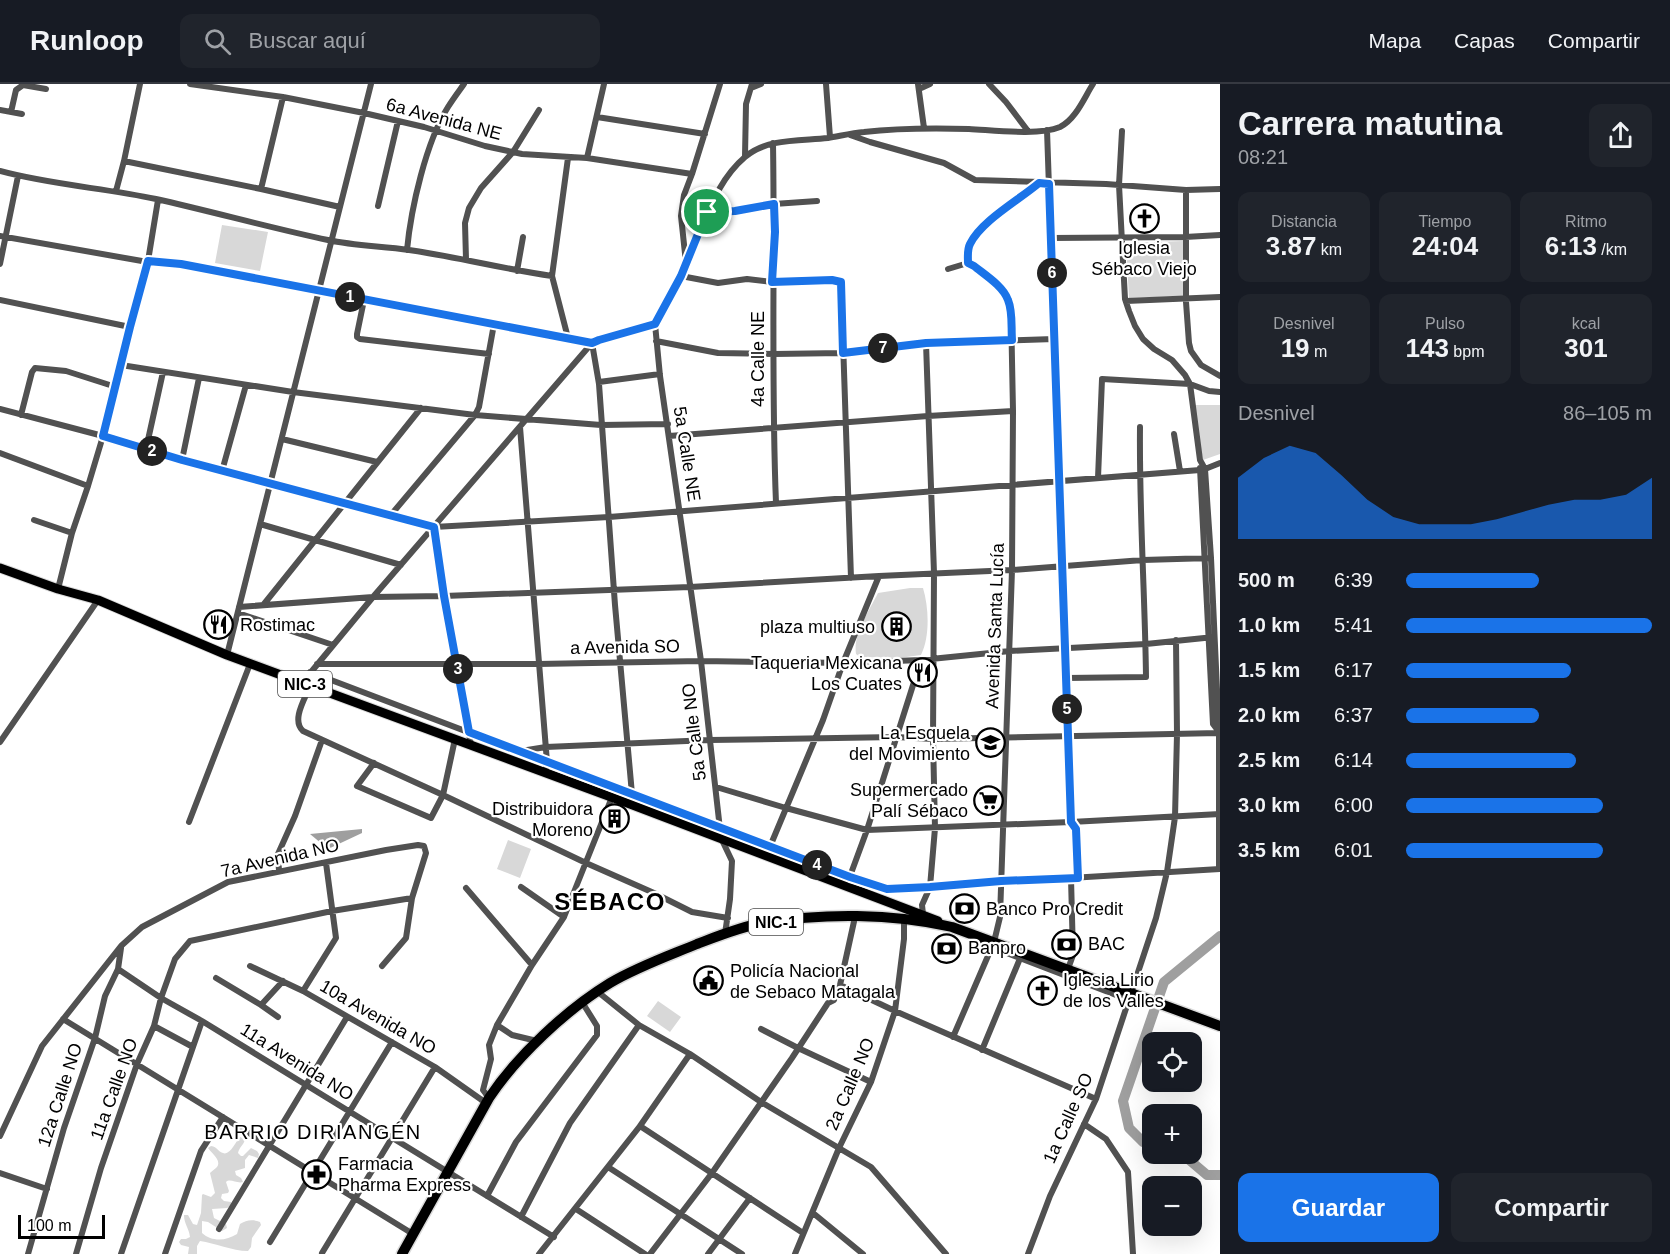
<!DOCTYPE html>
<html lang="es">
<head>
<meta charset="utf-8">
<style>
	:root { --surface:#171b24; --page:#20242c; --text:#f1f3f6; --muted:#9ea1a6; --line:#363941; --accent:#1a73e8 }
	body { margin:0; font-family:Helvetica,sans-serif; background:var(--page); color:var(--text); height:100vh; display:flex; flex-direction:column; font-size:22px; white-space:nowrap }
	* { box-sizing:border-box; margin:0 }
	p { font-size:20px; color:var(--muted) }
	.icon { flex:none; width:33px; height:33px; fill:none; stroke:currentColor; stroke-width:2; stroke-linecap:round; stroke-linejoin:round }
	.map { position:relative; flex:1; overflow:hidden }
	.panel { display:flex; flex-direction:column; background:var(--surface); width:450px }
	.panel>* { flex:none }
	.controls { position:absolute; left:1142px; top:948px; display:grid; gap:12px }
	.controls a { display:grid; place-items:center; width:60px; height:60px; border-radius:12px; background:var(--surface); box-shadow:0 6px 24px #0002; font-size:30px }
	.scale { position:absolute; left:18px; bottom:15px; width:87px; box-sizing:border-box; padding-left:6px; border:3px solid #000; border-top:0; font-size:16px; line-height:21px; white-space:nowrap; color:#000; -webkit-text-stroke:4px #fff; paint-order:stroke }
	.pin { position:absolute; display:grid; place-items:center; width:51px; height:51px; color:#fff; margin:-26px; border:3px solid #fff; border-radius:50%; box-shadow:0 2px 6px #0007 }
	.km { position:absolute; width:30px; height:30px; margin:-15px; border-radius:50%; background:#222; color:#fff; font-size:16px; line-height:30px; text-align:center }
	.round { display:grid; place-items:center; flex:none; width:63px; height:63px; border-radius:12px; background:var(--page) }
	.head { display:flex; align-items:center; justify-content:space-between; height:102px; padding:0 18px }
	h1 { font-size:33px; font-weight:700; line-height:45px }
	.metrics { display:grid; grid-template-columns:repeat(3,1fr); gap:9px; height:102px; padding:6px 18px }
	.metrics div { display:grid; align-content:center; border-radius:12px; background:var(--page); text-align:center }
	.metrics b { font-size:26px; font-weight:700 }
	.metrics small { font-size:16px; font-weight:400 }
	.metrics p { font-size:16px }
	.chart { height:168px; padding:12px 18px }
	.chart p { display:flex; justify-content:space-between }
	.chart svg { width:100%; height:108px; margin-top:6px; fill:var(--accent); opacity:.7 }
	.button { display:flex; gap:12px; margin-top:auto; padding:12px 18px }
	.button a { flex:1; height:69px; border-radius:12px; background:var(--accent); color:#fff; font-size:24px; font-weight:700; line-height:69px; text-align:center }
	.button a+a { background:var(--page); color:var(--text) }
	ul { padding:0 18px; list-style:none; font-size:20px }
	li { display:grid; grid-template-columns:96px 72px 1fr; align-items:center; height:45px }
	li i { height:15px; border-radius:8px; background:var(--accent) }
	header { display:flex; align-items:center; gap:36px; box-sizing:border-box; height:84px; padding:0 30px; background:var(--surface); border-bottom:2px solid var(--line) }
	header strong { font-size:28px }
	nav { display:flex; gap:33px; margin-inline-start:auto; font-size:21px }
	.search { width:420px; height:54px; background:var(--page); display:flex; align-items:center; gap:15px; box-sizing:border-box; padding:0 21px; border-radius:12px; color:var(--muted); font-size:22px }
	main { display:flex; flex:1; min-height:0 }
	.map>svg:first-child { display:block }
</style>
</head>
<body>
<header>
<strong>Runloop</strong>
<div class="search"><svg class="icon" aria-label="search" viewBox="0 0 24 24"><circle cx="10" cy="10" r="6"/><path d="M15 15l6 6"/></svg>Buscar aquí</div>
<nav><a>Mapa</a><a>Capas</a><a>Compartir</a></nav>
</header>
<main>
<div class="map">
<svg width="1220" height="1170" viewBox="0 0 1220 1170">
	<rect width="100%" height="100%" fill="#fff"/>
	<!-- green -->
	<path fill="#d8d8d8" d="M222,141L268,148L260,187L215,179Z
		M1183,157V212L1129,214L1126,159Z
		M1193,321H1220V370L1203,376Z
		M910,504H923C929,524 930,553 921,571L899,574L860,573L856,570C853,550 869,527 878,509Z
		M508,756L531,765L520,794L497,785Z
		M658,917L681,933L670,948L647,932Z
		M240,1053L245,1055C244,1061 239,1063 238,1069L241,1072H243L251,1064L257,1067L259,1070L258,1074L249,1071L245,1076V1084L235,1087L236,1091L241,1094L243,1098C237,1100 230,1094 226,1098L229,1107L228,1109L222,1110L221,1114L224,1117L231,1118V1122L227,1124L212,1125L214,1134L226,1140L227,1144L222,1147L208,1138L202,1137V1149C212,1158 226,1157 237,1150L240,1140C246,1136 253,1135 260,1138L261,1141L252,1154L251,1163L248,1167C232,1167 215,1159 200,1157L197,1162V1170H188L189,1163L181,1161L179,1158L181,1155H186L190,1153C189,1144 184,1140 184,1131H188L193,1140L197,1141L201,1129L202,1111L203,1110L211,1113L215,1109L210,1089C212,1087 215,1085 217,1083C222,1076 211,1069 208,1064L211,1062C218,1063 217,1067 223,1069C230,1072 236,1057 240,1053Z"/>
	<!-- water -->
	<path fill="#9f9f9f" d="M362,745V749L328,765L310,750Z"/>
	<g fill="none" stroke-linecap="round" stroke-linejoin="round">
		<!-- river -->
		<path stroke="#9f9f9f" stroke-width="10" d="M1152,1061L1143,1058L1129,1044L1123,1017L1164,898L1220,852
			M1175,1070L1187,1074L1207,1091H1220"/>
		<defs>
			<path id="primary" d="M0,484L58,505L98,516L227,571L630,720L938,837"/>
			<path id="trunk" d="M402,1170L489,1014C517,972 566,926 610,899C637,883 668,872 697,860C718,852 740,843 762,839C823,829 891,829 952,843L1220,942"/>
		</defs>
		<!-- primary casing -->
		<use href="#primary" stroke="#dbdbdb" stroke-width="11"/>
		<!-- trunk casing -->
		<use href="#trunk" stroke="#dbdbdb" stroke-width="13"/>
		<!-- minor -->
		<path stroke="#515151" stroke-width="6" d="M190,0L283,13L364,29L424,43L485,62L522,70L587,74L692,90
			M826,0L830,53
			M918,0L924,44
			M989,0L1006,18L1028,47
			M751,4L761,0
			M919,5L930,0
			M0,26L22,30
			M11,28L16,6L23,1L46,5
			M597,33L705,50
			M1047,46L1071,738L1076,745L1078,794
			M1122,47L1119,101L1125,215L1129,227L1135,242L1143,255L1154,265L1172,276L1185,291L1190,300L1200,376L1205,385L1211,474L1219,649V785
			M850,51L870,58L944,79L975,96L1106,100L1186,106L1220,105
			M773,59C775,179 771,299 776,419
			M745,72L746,20L752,0
			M587,74L604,0
			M124,77L261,105L340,123
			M0,87C51,101 105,104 156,115C214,128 271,144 328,156C355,162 383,162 409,166C457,173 504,185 552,192
			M261,105L283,13
			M1186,106V218L1189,259L1191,267L1201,281L1220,292
			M116,107L124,77L140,0
			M378,122L398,37
			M707,128L735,127L774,120L817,117
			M0,152L142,177H154L181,180L592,259L599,300L615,521L632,710L630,720
			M1051,154L1185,153L1220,151
			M407,166C411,124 426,58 448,23C453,15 459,7 464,0
			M466,175L465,139L469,124L481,104L513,68L539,26
			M686,179L681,132L684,111L692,90L720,0
			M968,179C968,173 968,166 970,160C981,137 1019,116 1039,99
			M0,180L18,92
			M948,185L968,179L974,182C989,195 1006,205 1011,226L1013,327L1012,486L1000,833L994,858L953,953
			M517,187L523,153
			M681,192L718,199L747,195L772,198L832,196L841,198L851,494
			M0,216L130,243
			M364,216L357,250V253L360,255L489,270
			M1126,217L1220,213
			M655,240L660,292L701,577L721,754L732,777L730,815L725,850
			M568,254L552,192L568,74
			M656,257L718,269L774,270L843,269L926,259L1054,255
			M121,281L293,308L475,331L601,341L668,340
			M599,298L660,290
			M0,325L103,352L182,376L270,400L434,443L609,433L1200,386L1205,385L1220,379
			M21,331L32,288L35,284L66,287L116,303
			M520,343L547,678L545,689
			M1174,350L1180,387
			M669,352L928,332L1013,327
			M282,355L377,378
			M146,365L163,288
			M0,369L88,402
			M182,376L199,294
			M1200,384L1213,640L1219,648
			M222,387L246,301
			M1098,394L1102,295L1190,300L1209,307L1220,308
			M390,432L475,331L479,323L494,240
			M34,436L72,449
			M260,440L401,481
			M434,443L444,512L471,661
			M58,505L72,449L88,402L103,352L130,243L148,177L158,116
			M264,520L421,324
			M239,523L373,513L444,512L690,503L879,492L1012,486L1143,476L1211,474
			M238,529L333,561
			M227,571L371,0
			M317,580H538L701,577L843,579L921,576L1010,567L1146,560L1214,553
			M310,588L850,793L887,805L1220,785
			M1066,594L1146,593C1145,509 1139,426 1140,343
			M302,599L373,513L592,259L599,256L655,240C670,214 683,187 695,159C709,128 718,96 745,73C767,54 800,57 828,54C840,52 852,49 864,48C899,44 934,44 969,45C992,46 1039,52 1060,43C1076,35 1084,14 1093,0
			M310,602C305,615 291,636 303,647L443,711L586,779L654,809L692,828L728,834
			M0,658L98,516
			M521,667L546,663L710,656L896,653L933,655L1219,649
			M374,679L357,702L431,734L443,711L455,655
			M716,703L786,724L867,746L1071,738L1220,730
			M189,738L250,580
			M769,765L823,636L843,579L879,492
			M279,787L278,770L295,732L322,656
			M521,803L564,833
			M846,803L867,746L921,576
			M466,804L532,881
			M923,830L922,821L930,803L935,744L933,655L934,489L926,259
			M973,856L1129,916
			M250,882L303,907L435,983L486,1019
			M118,885L161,914L202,937L554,1153
			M1068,885L1073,871L1071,794
			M216,894L261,921L278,933
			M840,901L895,927L1096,1015
			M303,907L336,854L326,779
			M598,908L639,941L690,970L761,1018L871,1083L946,1170
			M261,921L283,897
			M63,935L413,1150
			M497,941L512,951L537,957
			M154,942L193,963
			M761,945L798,964L871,998
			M982,966L1021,872
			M489,1014L483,1006L491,975L489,961L497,941L532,881L564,833L612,713
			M1084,1040L1106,1055L1128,1088L1133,1170
			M640,1042L803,1149
			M0,1052L42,962L121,862L142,843L228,798L386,766L418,761L424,762L426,769L412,814L406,854L382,882
			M608,1083L742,1170
			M0,1089L47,1105
			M487,1112L516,1058L597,951V942L582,918
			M576,1125L645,1170
			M813,1129L863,1170
			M521,1133L570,1039L639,941
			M219,1145L347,933
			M270,1158L392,958
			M322,1169L435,983
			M28,1170L64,1044L95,954L105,912L118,885L121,864
			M76,1170L101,1084L137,980L154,942L161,914L175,875L190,857L332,827L412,814
			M121,1170L202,937
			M165,1170L201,1067L223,1033
			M539,1170L640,1042L690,970
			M650,1170L712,1089L792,974L828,919L834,916L840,901L855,833
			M708,1170L750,1114
			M795,1170L839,1064L871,998L895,927L904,855V835
			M1028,1170L1050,1112L1096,1015L1156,834L1167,788L1175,733L1177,650L1176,556"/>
		<!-- primary -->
		<use href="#primary" stroke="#000" stroke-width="9"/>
		<!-- trunk -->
		<use href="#trunk" stroke="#000" stroke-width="10"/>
	</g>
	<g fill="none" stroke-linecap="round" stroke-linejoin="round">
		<defs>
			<path id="route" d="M1039,99L1049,100L1071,738L1076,745L1078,794L1001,797L930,803L887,805L850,793L469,648L444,512L434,443L182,376L103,352L130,243L148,177L181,180L592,259L599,256L655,240L681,192L707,128L735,127L774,120L775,148L772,198L832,196L841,198L843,269L926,259L1012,256C1011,243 1013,228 1008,216C1003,202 985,191 974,182L968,179C968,173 967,166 970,160C981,137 1019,116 1039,99Z"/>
		</defs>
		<!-- route casing -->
		<use href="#route" stroke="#fff" stroke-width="12"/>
		<!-- route -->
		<use href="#route" stroke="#1a73e8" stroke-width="8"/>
	</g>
	<!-- icons -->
	<defs>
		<symbol id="church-ring" viewBox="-11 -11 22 22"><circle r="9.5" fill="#fff" stroke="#000" stroke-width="1.5"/><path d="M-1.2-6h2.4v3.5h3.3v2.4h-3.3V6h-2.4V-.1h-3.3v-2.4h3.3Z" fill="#000"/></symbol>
		<symbol id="restaurant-ring" viewBox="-11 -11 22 22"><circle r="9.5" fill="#fff" stroke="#000" stroke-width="1.5"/><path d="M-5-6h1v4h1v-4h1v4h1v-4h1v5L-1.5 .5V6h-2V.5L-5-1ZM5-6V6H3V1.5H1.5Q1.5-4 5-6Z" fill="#000"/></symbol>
		<symbol id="building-ring" viewBox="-11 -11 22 22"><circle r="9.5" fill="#fff" stroke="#000" stroke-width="1.5"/><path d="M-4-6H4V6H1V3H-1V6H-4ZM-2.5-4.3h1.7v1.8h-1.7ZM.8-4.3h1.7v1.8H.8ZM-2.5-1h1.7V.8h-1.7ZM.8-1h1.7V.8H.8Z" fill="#000"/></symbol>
		<symbol id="school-ring" viewBox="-11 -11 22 22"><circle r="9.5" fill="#fff" stroke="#000" stroke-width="1.5"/><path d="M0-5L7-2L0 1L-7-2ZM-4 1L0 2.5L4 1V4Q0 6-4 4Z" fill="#000"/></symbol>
		<symbol id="supermarket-ring" viewBox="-11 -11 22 22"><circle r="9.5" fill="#fff" stroke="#000" stroke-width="1.5"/><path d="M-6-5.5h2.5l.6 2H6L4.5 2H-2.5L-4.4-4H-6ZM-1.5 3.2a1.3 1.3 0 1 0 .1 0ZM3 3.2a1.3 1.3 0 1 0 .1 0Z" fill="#000"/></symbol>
		<symbol id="bank-ring" viewBox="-11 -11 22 22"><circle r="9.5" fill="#fff" stroke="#000" stroke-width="1.5"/><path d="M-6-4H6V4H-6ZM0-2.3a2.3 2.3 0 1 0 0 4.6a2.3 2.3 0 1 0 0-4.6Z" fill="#000"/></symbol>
		<symbol id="civic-ring" viewBox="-11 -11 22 22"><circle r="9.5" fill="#fff" stroke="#000" stroke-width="1.5"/><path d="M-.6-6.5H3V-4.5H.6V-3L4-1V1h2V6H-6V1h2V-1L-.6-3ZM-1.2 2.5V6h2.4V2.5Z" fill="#000"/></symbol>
		<symbol id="pharmacy-ring" viewBox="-11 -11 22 22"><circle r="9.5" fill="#fff" stroke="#000" stroke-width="1.5"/><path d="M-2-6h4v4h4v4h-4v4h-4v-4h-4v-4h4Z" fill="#000"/></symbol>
	</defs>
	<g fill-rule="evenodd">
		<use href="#church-ring" x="1128" y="118" width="33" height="33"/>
		<use href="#restaurant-ring" x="202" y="524" width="33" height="33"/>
		<use href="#building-ring" x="880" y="526" width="33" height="33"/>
		<use href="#restaurant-ring" x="906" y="572" width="33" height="33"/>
		<use href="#school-ring" x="974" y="642" width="33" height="33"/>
		<use href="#supermarket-ring" x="972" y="700" width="33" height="33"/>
		<use href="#building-ring" x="598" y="718" width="33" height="33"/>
		<use href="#bank-ring" x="948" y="808" width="33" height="33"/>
		<use href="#bank-ring" x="1050" y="844" width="33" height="33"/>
		<use href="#bank-ring" x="930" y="848" width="33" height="33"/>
		<use href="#civic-ring" x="692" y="880" width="33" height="33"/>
		<use href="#church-ring" x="1026" y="890" width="33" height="33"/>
		<use href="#pharmacy-ring" x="300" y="1074" width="33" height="33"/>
	</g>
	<g text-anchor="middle" stroke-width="4.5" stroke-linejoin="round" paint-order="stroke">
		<!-- shield labels -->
		<g fill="#fff" stroke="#4c4c4c" stroke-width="1.5">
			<rect x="278" y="587" width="54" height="26" rx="4.5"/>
			<rect x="749" y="825" width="54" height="26" rx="4.5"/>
		</g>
		<g font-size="16" font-weight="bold" fill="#000">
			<text x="305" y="606">NIC-3</text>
			<text x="776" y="844">NIC-1</text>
		</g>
		<!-- street labels -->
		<g font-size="18" fill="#000" stroke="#fff">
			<text transform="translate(444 35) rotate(15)" y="6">6a Avenida NE</text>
			<text transform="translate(758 275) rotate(-90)" y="6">4a Calle NE</text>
			<text transform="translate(687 370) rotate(81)" y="6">5a Calle NE</text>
			<text transform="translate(995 542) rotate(-88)" y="6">Avenida Santa Lucía</text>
			<text transform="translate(625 563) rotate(-1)" y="6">a Avenida SO</text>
			<text transform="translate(694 648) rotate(-97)" y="6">5a Calle NO</text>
			<text transform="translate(280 774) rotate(-13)" y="6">7a Avenida NO</text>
			<text transform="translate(378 933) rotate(30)" y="6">10a Avenida NO</text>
			<text transform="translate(297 978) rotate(32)" y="6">11a Avenida NO</text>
			<text transform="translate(850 1000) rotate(-67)" y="6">2a Calle NO</text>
			<text transform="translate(114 1005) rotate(-70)" y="6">11a Calle NO</text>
			<text transform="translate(60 1011) rotate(-72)" y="6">12a Calle NO</text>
			<text transform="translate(1068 1034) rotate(-66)" y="6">1a Calle SO</text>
		</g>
		<!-- poi labels -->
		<g font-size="18" fill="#000" stroke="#fff" text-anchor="start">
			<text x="1144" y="170" text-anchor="middle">Iglesia<tspan x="1144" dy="21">Sébaco Viejo</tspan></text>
			<text x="240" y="547">Rostimac</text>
			<text x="875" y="549" text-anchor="end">plaza multiuso</text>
			<text x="902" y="585" text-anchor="end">Taqueria Mexicana<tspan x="902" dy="21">Los Cuates</tspan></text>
			<text x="970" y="655" text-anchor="end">La Esquela<tspan x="970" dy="21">del Movimiento</tspan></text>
			<text x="968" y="712" text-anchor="end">Supermercado<tspan x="968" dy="21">Palí Sébaco</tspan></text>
			<text x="593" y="731" text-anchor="end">Distribuidora<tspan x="593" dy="21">Moreno</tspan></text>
			<text x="986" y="831">Banco Pro Credit</text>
			<text x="1088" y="866">BAC</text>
			<text x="968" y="870">Banpro</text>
			<text x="730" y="893">Policía Nacional<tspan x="730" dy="21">de Sebaco Matagala</tspan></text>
			<text x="1063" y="902">Iglesia Lirio<tspan x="1063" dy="21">de los Valles</tspan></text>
			<text x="338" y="1086">Farmacia<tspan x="338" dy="21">Pharma Express</tspan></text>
		</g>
		<!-- neighbourhood labels -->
		<g font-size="20" letter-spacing="1.5" fill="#000" stroke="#fff">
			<text x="313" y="1055">BARRIO DIRIANGÉN</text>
		</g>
		<!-- district labels -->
		<g font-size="24" font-weight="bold" letter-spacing="1.5" fill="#000" stroke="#fff">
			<text x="610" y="826">SÉBACO</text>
		</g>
	</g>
</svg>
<div class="controls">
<a><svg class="icon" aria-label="locate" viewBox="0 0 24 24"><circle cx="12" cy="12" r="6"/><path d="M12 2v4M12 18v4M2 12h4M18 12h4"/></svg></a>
<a>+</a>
<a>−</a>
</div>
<div class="scale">100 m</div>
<div class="pin" style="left:707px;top:128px;background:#1e9e55"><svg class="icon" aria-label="arrive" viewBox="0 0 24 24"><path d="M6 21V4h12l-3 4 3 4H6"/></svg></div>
<b class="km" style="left:350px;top:213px">1</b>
<b class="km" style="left:152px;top:367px">2</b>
<b class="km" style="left:458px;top:585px">3</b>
<b class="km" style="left:817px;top:781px">4</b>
<b class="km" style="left:1067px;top:625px">5</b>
<b class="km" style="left:1052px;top:189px">6</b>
<b class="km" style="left:883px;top:264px">7</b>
</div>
<section class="panel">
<div class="head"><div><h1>Carrera matutina</h1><p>08:21</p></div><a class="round"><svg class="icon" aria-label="share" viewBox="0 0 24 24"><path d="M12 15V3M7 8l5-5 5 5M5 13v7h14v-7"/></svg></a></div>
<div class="metrics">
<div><p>Distancia</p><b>3.87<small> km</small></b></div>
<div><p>Tiempo</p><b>24:04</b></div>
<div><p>Ritmo</p><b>6:13<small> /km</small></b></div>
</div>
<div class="metrics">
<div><p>Desnivel</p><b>19<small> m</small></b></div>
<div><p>Pulso</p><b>143<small> bpm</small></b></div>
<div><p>kcal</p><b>301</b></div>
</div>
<div class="chart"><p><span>Desnivel</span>86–105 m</p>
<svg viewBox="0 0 160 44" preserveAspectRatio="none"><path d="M0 44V19L10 11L20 6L30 9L40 18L50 28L60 35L70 38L80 38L90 38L100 36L110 33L120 30L130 28L140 28L150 26L160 19V44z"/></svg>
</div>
<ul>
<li><b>500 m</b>6:39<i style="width:54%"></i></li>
<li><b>1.0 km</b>5:41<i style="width:100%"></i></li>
<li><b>1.5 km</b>6:17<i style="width:67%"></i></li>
<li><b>2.0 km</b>6:37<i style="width:54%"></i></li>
<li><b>2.5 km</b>6:14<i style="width:69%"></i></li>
<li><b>3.0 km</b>6:00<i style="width:80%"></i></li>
<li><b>3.5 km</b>6:01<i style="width:80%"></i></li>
</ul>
<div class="button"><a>Guardar</a><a>Compartir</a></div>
</section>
</main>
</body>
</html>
